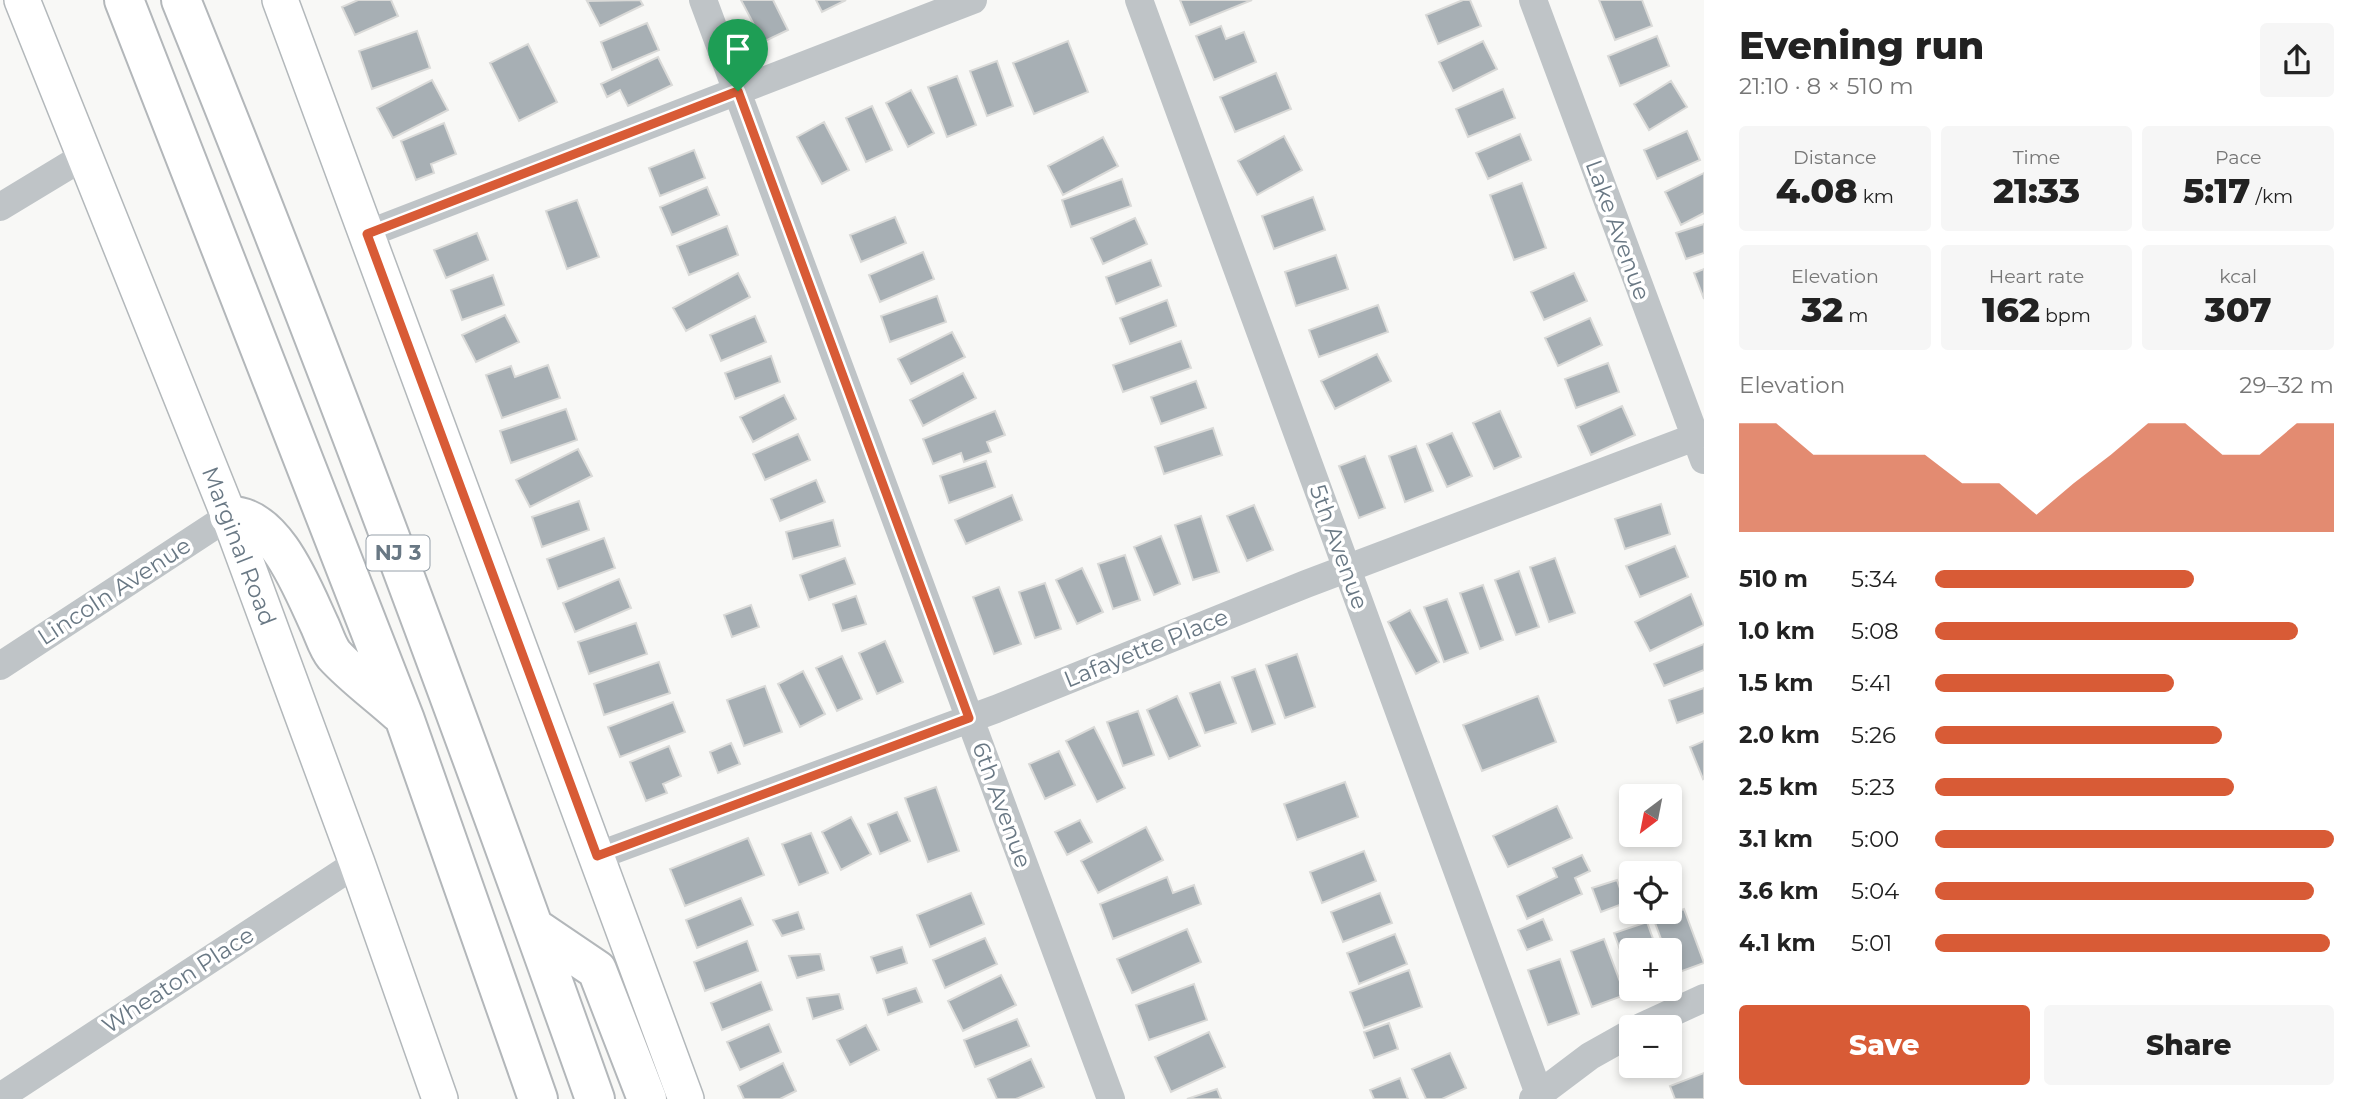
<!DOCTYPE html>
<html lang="en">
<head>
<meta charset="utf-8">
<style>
	:root { --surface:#fff; --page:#f6f6f6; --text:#222; --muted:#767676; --accent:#d85b36 }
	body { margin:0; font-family:Montserrat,sans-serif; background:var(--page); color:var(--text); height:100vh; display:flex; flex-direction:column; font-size:26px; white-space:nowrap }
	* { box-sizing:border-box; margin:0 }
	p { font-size:23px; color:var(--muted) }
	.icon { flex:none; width:38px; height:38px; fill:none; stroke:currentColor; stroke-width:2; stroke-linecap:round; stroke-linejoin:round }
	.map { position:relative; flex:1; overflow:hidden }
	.sheet { display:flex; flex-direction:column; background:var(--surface); width:665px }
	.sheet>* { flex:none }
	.needle { width:46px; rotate:212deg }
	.tools { position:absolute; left:1619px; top:784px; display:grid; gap:14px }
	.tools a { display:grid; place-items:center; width:63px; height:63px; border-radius:7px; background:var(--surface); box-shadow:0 4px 10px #0003; font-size:35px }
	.pin { position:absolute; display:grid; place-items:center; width:60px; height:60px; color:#fff; margin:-72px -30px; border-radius:50% 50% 50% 0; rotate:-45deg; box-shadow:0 0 7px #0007 }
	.pin .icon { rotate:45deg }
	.round { display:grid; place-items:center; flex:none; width:74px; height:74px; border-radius:7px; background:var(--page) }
	.overview { display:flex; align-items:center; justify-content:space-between; height:119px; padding:0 35px }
	h1 { font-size:38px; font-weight:800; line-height:52px }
	.metrics { display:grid; grid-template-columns:repeat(3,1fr); gap:10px; height:119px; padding:7px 35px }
	.metrics div { display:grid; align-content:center; border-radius:7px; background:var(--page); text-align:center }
	.metrics b { font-size:35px; font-weight:800 }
	.metrics small { font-size:19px; font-weight:400 }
	.metrics p { font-size:19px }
	.chart { height:196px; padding:14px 35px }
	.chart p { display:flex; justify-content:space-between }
	.chart svg { width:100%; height:126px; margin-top:7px; fill:var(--accent); opacity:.7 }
	.button { display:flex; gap:14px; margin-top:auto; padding:14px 35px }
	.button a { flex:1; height:80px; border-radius:7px; background:var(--accent); color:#fff; font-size:28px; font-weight:800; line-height:80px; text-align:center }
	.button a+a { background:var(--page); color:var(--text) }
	ul { padding:0 35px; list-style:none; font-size:23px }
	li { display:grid; grid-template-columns:112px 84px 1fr; align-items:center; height:52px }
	li i { height:18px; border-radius:9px; background:var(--accent) }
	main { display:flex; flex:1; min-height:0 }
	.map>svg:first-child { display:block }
</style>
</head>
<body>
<main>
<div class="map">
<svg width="1704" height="1099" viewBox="0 0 1704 1099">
	<rect width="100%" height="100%" fill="#f8f8f6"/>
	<!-- building -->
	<path fill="#a7afb4" stroke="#dadad8" stroke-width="2" d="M358,0H391L398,16L355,35L342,7Z
		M640,0L643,5L600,26L587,1Z
		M741,0H773L788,30L763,42Z
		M816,0H846L822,12Z
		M1180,0H1252L1190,25Z
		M1463,0H1470L1481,26L1438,44L1426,15Z
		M1599,0H1642L1652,26L1615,40Z
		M647,23L659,50L612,70L601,42Z
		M1221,26L1226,39L1244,32L1256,62L1214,80L1196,36Z
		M417,31L430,68L372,89L359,51Z
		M1657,36L1669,66L1620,86L1608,56Z
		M1068,41L1088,92L1034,114L1013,63Z
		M1483,41L1497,69L1453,91L1439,62Z
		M528,44L557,102L519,121L490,63Z
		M658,57L672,85L628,106L620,90L607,97L601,84Z
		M997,61L1013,106L987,116L970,71Z
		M1276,73L1291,109L1235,132L1220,97Z
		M957,76L976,125L947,137L928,87Z
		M432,80L448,110L393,138L377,108Z
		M1671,81L1687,107L1649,130L1634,104Z
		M1503,89L1515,118L1468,137L1456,109Z
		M911,90L934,133L908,147L886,103Z
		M872,106L892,150L866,162L846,118Z
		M824,122L849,170L822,184L797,137Z
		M444,123L456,154L431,164L434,173L416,180L401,141Z
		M1687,131L1700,160L1657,179L1644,150Z
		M1520,134L1531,160L1488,179L1476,153Z
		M1284,136L1302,170L1257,195L1238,161Z
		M1103,137L1118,166L1063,195L1048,166Z
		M694,150L705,178L660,196L649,168Z
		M1704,173V213L1681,225L1665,192Z
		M1122,179L1131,206L1071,227L1062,200Z
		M1522,183L1546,248L1514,260L1490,195Z
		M707,187L719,215L672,235L660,207Z
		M1313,197L1325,230L1274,249L1262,216Z
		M577,200L599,257L567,269L546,211Z
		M895,217L906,243L861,262L850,235Z
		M1135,218L1147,244L1103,264L1091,238Z
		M1704,224V253L1686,259L1676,233Z
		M727,226L738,255L689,275L677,246Z
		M477,233L488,260L446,278L434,250Z
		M923,252L934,279L880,302L869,275Z
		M1336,255L1348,289L1296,306L1285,272Z
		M1151,260L1161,286L1116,304L1106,277Z
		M1704,269V299L1694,273Z
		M738,273L750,297L686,331L673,308Z
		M1574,273L1587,301L1544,320L1531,292Z
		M493,275L504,305L462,320L451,290Z
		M937,296L946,322L890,342L881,316Z
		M1167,300L1176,326L1130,344L1120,318Z
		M1378,305L1388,332L1319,357L1309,330Z
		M505,315L519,342L476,362L462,335Z
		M755,316L766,342L721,361L710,335Z
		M1590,318L1602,345L1558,366L1545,338Z
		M952,332L965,357L911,384L898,359Z
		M1181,341L1191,368L1123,392L1113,365Z
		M1377,354L1391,381L1335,409L1321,381Z
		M771,356L780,382L735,399L725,373Z
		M1608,363L1619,392L1576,408L1565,379Z
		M548,365L560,398L502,418L486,375L511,366L515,377Z
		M963,373L976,398L923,426L910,400Z
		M1196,381L1206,408L1161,424L1151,397Z
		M784,395L796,419L753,442L740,417Z
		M1622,406L1635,435L1591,455L1578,426Z
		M566,409L577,440L511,463L500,431Z
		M995,411L1005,435L987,442L991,452L964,462L961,453L933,464L923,439Z
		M1500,411L1521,457L1494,469L1473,423Z
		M1213,428L1222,455L1164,474L1155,447Z
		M1452,433L1472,476L1447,487L1427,444Z
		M798,434L810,460L765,480L753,454Z
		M1416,446L1433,491L1405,502L1389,456Z
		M578,449L592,476L530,507L516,480Z
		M1365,456L1385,508L1359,518L1339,466Z
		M986,461L995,487L949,503L940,476Z
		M816,480L825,502L780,521L771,499Z
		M1012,495L1022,520L966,544L955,520Z
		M579,501L589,530L542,547L532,517Z
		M1661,504L1670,534L1625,549L1615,519Z
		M1254,505L1273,550L1247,561L1227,516Z
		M1201,516L1219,572L1193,580L1175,525Z
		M833,520L840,546L793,559L786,532Z
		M1161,536L1180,584L1154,595L1134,547Z
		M604,538L615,568L558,589L547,559Z
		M1675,546L1688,577L1640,597L1626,566Z
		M1125,555L1140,600L1113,609L1098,564Z
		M845,558L855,584L809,600L800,575Z
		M1555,558L1575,613L1549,622L1530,567Z
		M1082,568L1103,612L1077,624L1056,580Z
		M1519,571L1539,627L1516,635L1495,580Z
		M619,579L631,608L575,632L563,603Z
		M1045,583L1061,629L1035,638L1019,592Z
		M1483,585L1503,640L1480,649L1460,593Z
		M999,587L1021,644L994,654L973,597Z
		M1691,594L1704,625L1650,651L1635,622Z
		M856,596L866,624L842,631L833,604Z
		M1447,599L1468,653L1444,662L1424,607Z
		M751,605L759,627L732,637L724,615Z
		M1410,610L1439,662L1416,674L1388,622Z
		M636,623L647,654L589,674L578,642Z
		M885,641L903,682L877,694L859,653Z
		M1704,644V670L1664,686L1654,664Z
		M1297,654L1315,707L1285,718L1266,665Z
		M842,656L862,699L837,711L816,668Z
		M659,662L670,693L604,715L594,684Z
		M1255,669L1275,724L1252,732L1232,677Z
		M803,671L825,714L800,727L778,684Z
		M1220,682L1236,723L1205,733L1190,693Z
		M765,686L782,732L744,746L727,700Z
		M1704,688V713L1677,723L1669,700Z
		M1177,696L1200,746L1169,759L1147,710Z
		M1538,696L1556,742L1482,771L1463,725Z
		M673,702L685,732L620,757L608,727Z
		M1138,711L1154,755L1123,766L1107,722Z
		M1094,727L1125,788L1097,802L1066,741Z
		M1704,741V778L1703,779L1690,747Z
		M731,743L740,764L718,773L710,752Z
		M669,746L681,776L663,784L667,793L646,801L630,762Z
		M1059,751L1075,785L1045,799L1029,764Z
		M1345,782L1358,817L1297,840L1284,804Z
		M936,787L959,851L928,862L905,798Z
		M1557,806L1572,838L1508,867L1493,836Z
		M897,812L910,841L880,854L868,824Z
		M851,817L871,854L841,870L822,832Z
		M1080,820L1092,842L1067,855L1055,832Z
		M1146,827L1163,860L1098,893L1081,861Z
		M811,833L828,873L799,885L782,844Z
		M748,838L764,875L685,906L670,869Z
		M1364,851L1376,881L1322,903L1310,872Z
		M1582,855L1590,871L1575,878L1582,894L1527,919L1517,896L1557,877L1553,868Z
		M1167,877L1173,893L1194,885L1201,904L1113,939L1100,904Z
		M1617,880L1625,903L1601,912L1592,888Z
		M971,893L984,924L930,947L917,915Z
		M1380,893L1392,923L1343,942L1331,912Z
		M741,898L753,925L697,948L686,920Z
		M1684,909L1704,963L1674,974L1670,962V950H1665L1654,920Z
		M798,912L804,929L782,936L773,920Z
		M1543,919L1552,940L1527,950L1518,930Z
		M1647,922L1657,950H1631V980L1614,933Z
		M1187,929L1201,962L1132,993L1117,959Z
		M1395,934L1407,964L1359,984L1347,953Z
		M985,938L997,964L945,988L933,960Z
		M1604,939L1625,995L1592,1007L1571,951Z
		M747,941L758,971L705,991L694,962Z
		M902,947L907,963L877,973L871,957Z
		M820,954L824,970L797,978L789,956Z
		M1560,959L1579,1014L1548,1025L1528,970Z
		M1409,970L1422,1007L1364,1028L1350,992Z
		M1001,975L1016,1005L963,1031L948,1001Z
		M761,982L772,1010L722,1030L711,1003Z
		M1194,984L1207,1020L1149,1040L1136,1005Z
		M916,988L922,1002L888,1015L883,999Z
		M839,994L843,1009L813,1019L807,998Z
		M1017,1019L1029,1046L975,1067L964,1040Z
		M1389,1023L1398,1049L1374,1058L1364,1032Z
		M769,1024L781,1052L740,1070L727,1042Z
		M866,1025L879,1050L850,1065L837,1040Z
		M1209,1032L1225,1067L1171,1092L1155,1057Z
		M1450,1053L1466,1088L1442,1099H1426L1412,1069Z
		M1031,1059L1044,1087L1016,1099H997L988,1079Z
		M783,1063L796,1091L780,1099H744L738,1086Z
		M1704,1073V1099H1675L1670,1086Z
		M1400,1078L1408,1099H1374L1370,1090Z
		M1217,1089L1221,1099H1187Z"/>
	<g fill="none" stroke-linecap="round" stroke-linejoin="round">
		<defs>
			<path id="major" d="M22,0L229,516L357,863L440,1099
				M280,0L686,1099"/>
			<path id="highway" d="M124,0L405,720L538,1099
				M181,0C328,363 464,730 595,1099
				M229,516C275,514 303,590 320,626C324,635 328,648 334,655C353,676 378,694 399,713
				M535,928L597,970L647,1099"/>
		</defs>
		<!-- major casing -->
		<use href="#major" stroke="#b3b8bb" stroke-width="38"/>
		<!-- highway casing -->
		<use href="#highway" stroke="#b3b7ba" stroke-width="42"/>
		<!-- minor -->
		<path stroke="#bfc4c7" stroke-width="28" d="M703,0L1111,1099
			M1139,0L1539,1094
			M1533,0L1704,460
			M0,207L86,155
			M367,234L973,0
			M0,666L229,516
			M597,856L996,709L1306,584L1695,437
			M1641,1027L1704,998
			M0,1097L357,863
			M1533,1099L1590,1056L1631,1033"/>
		<!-- major -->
		<use href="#major" stroke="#fff" stroke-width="35"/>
		<!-- highway -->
		<use href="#highway" stroke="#fff" stroke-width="38"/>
	</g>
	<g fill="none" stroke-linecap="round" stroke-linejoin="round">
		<defs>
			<path id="route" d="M738,91L969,718L597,856L367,234Z"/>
		</defs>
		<!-- route casing -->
		<use href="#route" stroke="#fff" stroke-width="14"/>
		<!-- route -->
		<use href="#route" stroke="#d85b36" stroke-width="9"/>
	</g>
	<g text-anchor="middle" stroke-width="7" stroke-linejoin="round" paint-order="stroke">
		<!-- shield labels -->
		<rect fill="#fff" stroke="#96a0a9" stroke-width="2" x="366.5" y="535.5" width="63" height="35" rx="5"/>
		<g font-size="21" font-weight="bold" fill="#697884">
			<text x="398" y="560">NJ 3</text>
		</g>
		<!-- street labels -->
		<g font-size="23" fill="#697884" stroke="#fff">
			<text transform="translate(1618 230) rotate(70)" y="8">Lake Avenue</text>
			<text transform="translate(239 546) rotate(69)" y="8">Marginal Road</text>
			<text transform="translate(1339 547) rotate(70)" y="8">5th Avenue</text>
			<text transform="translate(114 591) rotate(-33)" y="8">Lincoln Avenue</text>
			<text transform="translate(1146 648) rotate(-22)" y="8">Lafayette Place</text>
			<text transform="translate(1002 805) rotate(70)" y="8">6th Avenue</text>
			<text transform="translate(178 980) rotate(-33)" y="8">Wheaton Place</text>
		</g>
	</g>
</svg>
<div class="tools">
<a><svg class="needle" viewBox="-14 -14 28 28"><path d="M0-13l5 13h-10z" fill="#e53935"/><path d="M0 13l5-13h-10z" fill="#767676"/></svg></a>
<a><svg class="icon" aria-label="locate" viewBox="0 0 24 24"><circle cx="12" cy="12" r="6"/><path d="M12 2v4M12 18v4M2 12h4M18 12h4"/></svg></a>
<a>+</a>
<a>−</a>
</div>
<div class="pin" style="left:738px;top:91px;background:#1e9e55"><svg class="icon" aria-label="arrive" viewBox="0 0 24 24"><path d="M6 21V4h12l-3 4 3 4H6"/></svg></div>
</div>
<section class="sheet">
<div class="overview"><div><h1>Evening run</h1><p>21:10 · 8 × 510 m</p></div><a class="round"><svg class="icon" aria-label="share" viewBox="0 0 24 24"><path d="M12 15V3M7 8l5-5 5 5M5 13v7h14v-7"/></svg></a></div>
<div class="metrics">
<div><p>Distance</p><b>4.08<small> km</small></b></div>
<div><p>Time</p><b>21:33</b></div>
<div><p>Pace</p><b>5:17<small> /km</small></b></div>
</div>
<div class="metrics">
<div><p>Elevation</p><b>32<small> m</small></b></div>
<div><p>Heart rate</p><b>162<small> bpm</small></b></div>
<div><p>kcal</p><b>307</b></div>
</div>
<div class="chart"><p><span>Elevation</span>29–32 m</p>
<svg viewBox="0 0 160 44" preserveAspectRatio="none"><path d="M0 44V6L10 6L20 17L30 17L40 17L50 17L60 27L70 27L80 38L90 27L100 17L110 6L120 6L130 17L140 17L150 6L160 6V44z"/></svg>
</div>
<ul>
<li><b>510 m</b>5:34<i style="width:65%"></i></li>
<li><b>1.0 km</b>5:08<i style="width:91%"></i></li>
<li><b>1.5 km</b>5:41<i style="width:60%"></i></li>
<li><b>2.0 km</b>5:26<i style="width:72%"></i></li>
<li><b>2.5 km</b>5:23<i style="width:75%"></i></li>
<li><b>3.1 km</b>5:00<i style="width:100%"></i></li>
<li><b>3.6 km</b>5:04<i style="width:95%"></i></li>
<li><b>4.1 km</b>5:01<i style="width:99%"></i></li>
</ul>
<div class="button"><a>Save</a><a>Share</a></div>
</section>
</main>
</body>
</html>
